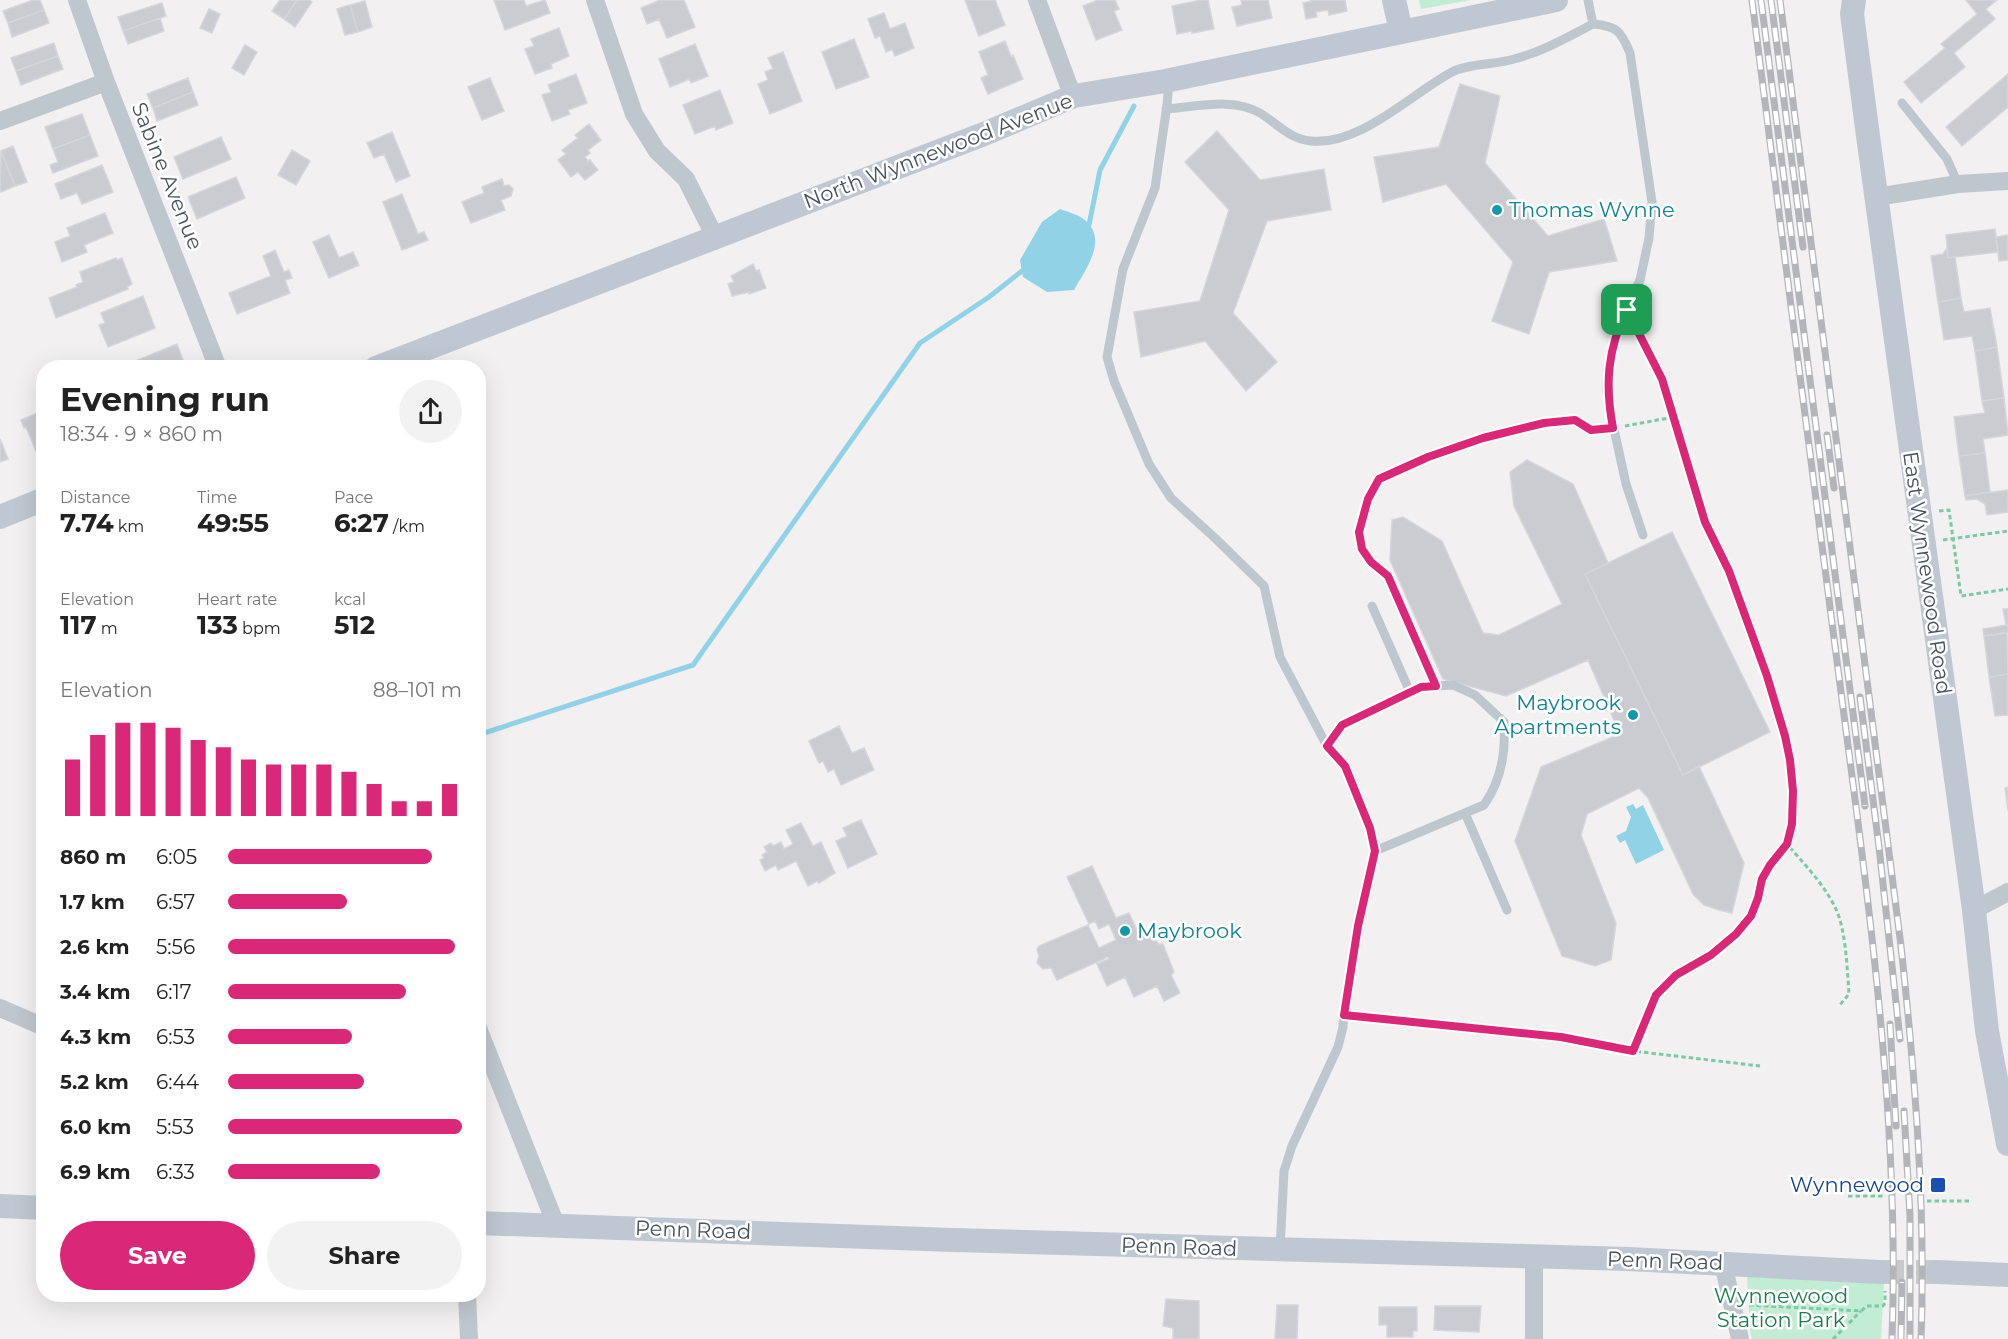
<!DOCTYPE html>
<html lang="en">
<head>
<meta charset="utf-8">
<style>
	:root { --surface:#fff; --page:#f2f2f2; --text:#222; --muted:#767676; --accent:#db2777 }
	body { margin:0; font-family:Montserrat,sans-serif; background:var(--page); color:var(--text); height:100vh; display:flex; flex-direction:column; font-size:22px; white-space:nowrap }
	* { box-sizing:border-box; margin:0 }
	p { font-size:20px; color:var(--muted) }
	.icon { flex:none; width:33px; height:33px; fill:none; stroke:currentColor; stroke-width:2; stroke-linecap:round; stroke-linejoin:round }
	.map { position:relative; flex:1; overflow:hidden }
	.sheet { position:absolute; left:36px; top:360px; width:450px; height:942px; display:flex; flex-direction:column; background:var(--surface); border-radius:24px; box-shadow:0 6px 24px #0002 }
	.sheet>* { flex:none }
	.pin { position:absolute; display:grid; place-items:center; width:51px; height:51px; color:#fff; margin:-26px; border-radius:12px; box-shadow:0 3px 9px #0006 }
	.round { display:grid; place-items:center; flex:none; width:63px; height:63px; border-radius:32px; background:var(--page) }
	.headline { display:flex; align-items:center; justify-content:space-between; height:102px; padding:0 24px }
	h1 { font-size:33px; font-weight:700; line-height:45px }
	.metrics { display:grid; grid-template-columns:repeat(3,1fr); gap:9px; height:102px; padding:6px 24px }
	.metrics div { display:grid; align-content:center }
	.metrics b { font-size:26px; font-weight:700 }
	.metrics small { font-size:16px; font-weight:400 }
	.metrics p { font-size:16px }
	.chart { height:168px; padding:12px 24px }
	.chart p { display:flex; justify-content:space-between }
	.chart svg { width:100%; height:108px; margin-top:6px; stroke:var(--accent); stroke-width:6 }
	.cta { display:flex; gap:12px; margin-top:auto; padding:12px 24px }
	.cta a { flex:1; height:69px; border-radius:36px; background:var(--accent); color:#fff; font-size:24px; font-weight:700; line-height:69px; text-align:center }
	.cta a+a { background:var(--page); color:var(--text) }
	ul { padding:0 24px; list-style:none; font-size:20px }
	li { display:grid; grid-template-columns:96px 72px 1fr; align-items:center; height:45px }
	li i { height:15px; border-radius:8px; background:var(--accent) }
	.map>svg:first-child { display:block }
</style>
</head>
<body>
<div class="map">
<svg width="2008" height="1339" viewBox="0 0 2008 1339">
	<rect width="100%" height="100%" fill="#f2f0f0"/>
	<!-- green -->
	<path fill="#c2edd4" d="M1419,0H1471L1421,9Z
		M1747,1275L1884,1283L1881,1339H1752L1750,1331Z"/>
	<!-- water -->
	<path fill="#92d2e7" d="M1060,209C1068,212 1080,215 1086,221C1108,241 1085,270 1074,290L1047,292L1023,277L1020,260L1042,222Z
		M1633,804L1636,809L1643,805L1664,850L1636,864L1625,840L1620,843L1616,836L1626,831L1631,817L1626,807Z"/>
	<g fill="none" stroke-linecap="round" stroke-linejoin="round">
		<!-- stream -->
		<path stroke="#92d2e7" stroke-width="5" d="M1084,228L1089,225L1100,170L1134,106
			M478,735L693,665L920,343L989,297L1027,267"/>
	</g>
	<!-- building -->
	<path fill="#caccd2" stroke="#d5d6db" stroke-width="1.5" d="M33,0H40L44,10L8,23L3,11Z
		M280,0H297L284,19L272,11Z
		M297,0H309L312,2L295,27L284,19Z
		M494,0H524L526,6L545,0L550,13L505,30Z
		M660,0H684L695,27L667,38L659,19L647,24L641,8Z
		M965,0H995L1005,25L979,36Z
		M1098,0H1115L1119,9L1114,11L1122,30L1096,40L1083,6Z
		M1201,0H1208L1214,29L1192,33V31L1177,34L1172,6Z
		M1241,0H1268L1272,18L1237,26L1232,7L1242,5Z
		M1314,0H1345L1347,11L1329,15L1328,10L1316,12L1317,17L1306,19L1303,3Z
		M1966,0H1997L1986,9L1995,19L1954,53L1965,67L1921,103L1904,82L1945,48L1941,44L1977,14Z
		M365,1L372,27L358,32L350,5Z
		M162,3L166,16L123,31L118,17Z
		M350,5L358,32L345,35L337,9Z
		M209,9L220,14L212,33L200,28Z
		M44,10L49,23L12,37L8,23Z
		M884,13L890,29L905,23L914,48L895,56L892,49L886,52L880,36L875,38L868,19Z
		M160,18L164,31L128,44L123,31Z
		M559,28L569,56L551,64L552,68L535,74L525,49L534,46L531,39Z
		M854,39L869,77L836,89L822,52Z
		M1005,41L1011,56L1013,55L1023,79L988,94L981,78L988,75L979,52Z
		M54,43L58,56L16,71L11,58Z
		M695,44L708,76L691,83L690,79L670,87L659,59Z
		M245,45L257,52L244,75L232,68Z
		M783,52L802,101L770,114L758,84L768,80L765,72L773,69L768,58Z
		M58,56L63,69L21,85L16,71Z
		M576,74L587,103L568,110L570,114L552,121L542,95L551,92L548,85Z
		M2008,74V107L1962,146L1946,127Z
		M188,78L193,92L153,108L147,94Z
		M490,78L504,111L482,120L468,87Z
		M1460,84L1500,96L1485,163L1548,236L1604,219L1617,261L1549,272L1529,334L1492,321L1513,262L1446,184L1383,202L1374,157L1439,147Z
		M720,90L733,123L716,130L715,126L695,134L683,105Z
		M193,92L198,105L157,121L153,108Z
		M82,114L90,135L53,149L45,127Z
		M589,124L601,140L588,150L590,153L585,157L588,161L590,160L598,170L585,180L578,172L571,177L558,160L566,154L562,150L578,138L575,135Z
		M1217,131L1260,180L1324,169L1331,210L1267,221L1233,313L1277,362L1246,391L1205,341L1141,357L1134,312L1200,301L1229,210L1185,162Z
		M392,132L410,176L396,182L384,154L374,158L367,143Z
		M90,135L98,156L53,173L50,165L58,162L53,149Z
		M221,137L231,159L183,179L174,157Z
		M13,146L27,182L15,186L1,151Z
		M292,150L310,161L296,185L278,175Z
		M1,151L15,186L1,192L0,189Z
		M102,165L113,192L82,204L77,193L61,199L55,184Z
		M236,177L245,198L197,219L188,197Z
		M502,179L504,186L509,185L513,189L511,196L501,200L505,210L471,223L462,202L484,193L482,187Z
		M402,194L418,234L424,232L428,240L402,250L383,202Z
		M105,213L113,233L84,245L87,252L62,262L55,242L70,236L67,228Z
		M1995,229L1998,252L1948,258L1946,235Z
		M329,235L339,258L353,252L359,265L329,278L313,242Z
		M2008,235V260L1999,261L1996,237Z
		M1947,248L1948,258L1955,257L1961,298L1938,302L1931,256L1943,254Z
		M275,250L284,272L289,270L292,278L285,280L290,293L237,314L229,293L271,276L263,256Z
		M116,258L117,260L122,258L132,284L127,287L128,289L56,318L49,298L77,287L76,285L83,282L80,272Z
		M753,264L756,271L759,270L766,288L749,294V292L732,296L728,284L734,282L731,276Z
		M143,296L155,328L108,347L99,325L105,323L101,313Z
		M1961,298L1964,312L1990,308L1997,347L1975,351L1972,336L1944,340L1938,302Z
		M177,344L186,368H121V367Z
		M1997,347L2004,398L1982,401L1975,351Z
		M2004,398L2008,435L1983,439L1985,453L1959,456L1954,417L1985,413L1982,401Z
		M38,413L44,428V448L36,451L26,427L24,428L21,420Z
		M0,439L8,459L0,462Z
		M1985,453L1990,492L1965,496L1959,456Z
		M1527,460L1573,484L1608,563L1585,574L1683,775L1699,766L1744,863L1732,913L1719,910L1704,905L1693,894L1648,798L1639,788L1587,814L1581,835L1616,923L1611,960L1595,966L1562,956L1515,841L1541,767L1620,734L1588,660L1506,696L1443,679L1390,560L1392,520L1403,517L1442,541L1483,633L1499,635L1562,604L1514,506L1510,472Z
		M2008,490V512L1987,515L1985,504L1977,499L1966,500L1965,496Z
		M1672,532L1770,732L1683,775L1585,574Z
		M2003,609H2008V632L1984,636L1983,629L2006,625Z
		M2007,633L2008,674L1989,677L1984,636Z
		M2008,674V715L1995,716L1989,677Z
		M839,726L852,753L864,748L874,770L841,785L834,769L828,772L823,761L819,763L809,741Z
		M2008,787V811L2005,788Z
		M861,820L877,854L848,868L836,841L847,836L843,828Z
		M801,823L813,846L821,842L835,873L819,883L817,881L808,886L796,861L778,870L776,865L765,871L760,860L764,858L762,855L767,852L764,847L771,843L773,846L781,842L784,849L793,844L786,830Z
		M1092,866L1116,918L1129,913L1139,935L1153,934L1158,944H1163L1174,972L1171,975L1180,993L1164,1001L1157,986L1134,997L1125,977L1107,986L1097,964L1109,959L1108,957L1057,980L1051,968L1043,969L1037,963L1039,956L1037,949L1039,946L1088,925L1099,948L1116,940L1109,924L1099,929L1095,921L1089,924L1067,877Z
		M1166,1299L1199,1301V1339H1173V1328L1163,1326Z
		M1277,1305H1298L1297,1339H1275Z
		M1435,1306H1481L1479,1332L1434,1330Z
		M1379,1307H1417V1331H1413V1337H1387V1325H1379Z"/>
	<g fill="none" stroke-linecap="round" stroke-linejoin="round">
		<!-- secondary-tunnel -->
		<path stroke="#c8c9cb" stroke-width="24" stroke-dasharray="24 12" stroke-linecap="butt" d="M1880,1272H1938"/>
		<!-- path -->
		<path stroke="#7cc9a5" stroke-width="3" stroke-dasharray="4.5 3" stroke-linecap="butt" d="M1633,323L1662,379L1695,493L1705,522L1729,571L1777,708L1790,760L1793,791L1792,824L1787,844C1804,864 1823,883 1835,907C1846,929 1847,968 1849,994L1839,1006
			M1625,426L1674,417
			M1939,511L1949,510L1961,596L2008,589
			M1943,540L2008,531
			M1431,675L1388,576L1371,562L1362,549L1359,532L1368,499L1379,479L1428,457L1483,438L1544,423L1575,420L1591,430L1601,429
			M1354,1016L1561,1037L1633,1051L1760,1066
			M1633,1051L1656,995L1676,975L1711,955L1736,934L1751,916L1758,898L1762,879L1770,865L1787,844
			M1848,1196H1883
			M1927,1201H1970
			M1749,1305L1861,1311L1867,1306H1883L1885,1303V1291
			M1833,1339L1861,1311"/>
		<!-- lane -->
		<path stroke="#bfc7ce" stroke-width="9" d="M1588,0L1593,24
			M1165,81L1168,93L1167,105L1155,188L1123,269L1107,357L1114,381L1149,464L1171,498L1216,539L1264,586L1280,657L1327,746
			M1902,103L1947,159L1958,184
			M1166,109C1196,107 1233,97 1260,113C1278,124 1289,139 1311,141C1360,146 1411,94 1452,72C1470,63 1495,65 1514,59C1542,52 1568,37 1593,24C1617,26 1621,31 1630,53L1652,202L1649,238L1640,280L1617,330L1608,368L1607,390L1610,411L1626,484L1643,535
			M1372,606L1410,692
			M1465,813L1507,910
			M1280,1249L1284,1171L1292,1146L1338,1047L1343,1027L1344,1008L1358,926L1375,851L1370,828L1345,766L1327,746L1342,725L1421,687L1453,685L1475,695L1504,722C1506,751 1501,781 1484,805L1375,851"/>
		<!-- street -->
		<path stroke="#bfc7ce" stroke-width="18" d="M77,0L106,82L218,368
			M595,0L634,114L657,151L686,179L715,237
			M1037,0L1073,97
			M0,121L106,82
			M1876,197L1958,184L2008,181
			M1974,910L2008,892
			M0,1008L44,1027
			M478,1028L556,1225
			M1723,1263L1740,1339
			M467,1294L469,1339
			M1534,1339V1257"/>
		<!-- secondary -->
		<path stroke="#bfc8d2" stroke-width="24" d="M1394,0L1401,31
			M1854,0L1852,14L1868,136L1974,910L1987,1031L2008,1144
			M376,368L984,134L1074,96L1165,81L1556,0
			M0,517L44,499
			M0,1206L44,1208
			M478,1223L953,1240L1628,1259L1880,1272
			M1938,1272L2008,1275"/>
		<defs>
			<path id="rail" d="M1752,0C1781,231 1811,461 1841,692C1869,906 1900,1123 1892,1339
				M1761,0L1865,806
				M1771,0L1803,247
				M1780,0L1901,946C1915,1076 1926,1208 1921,1339
				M1827,435L1834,488
				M1860,697L1879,847L1900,1039
				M1890,1024L1896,1126
				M1904,1111L1910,1216V1339
				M1901,1339L1902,1282"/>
		</defs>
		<!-- rail casing -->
		<use href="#rail" stroke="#b3b5ba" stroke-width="7"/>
		<!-- rail -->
		<use href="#rail" stroke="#fff" stroke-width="4.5" stroke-dasharray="14" stroke-linecap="butt"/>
	</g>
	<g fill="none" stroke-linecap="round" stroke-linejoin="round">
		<defs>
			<path id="route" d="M1627,310L1662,379L1705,522L1729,571L1767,676L1785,736L1790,760L1793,791L1792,824L1787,844L1770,865L1762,879L1758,898L1751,916L1736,934L1711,955L1676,975L1656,995L1633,1051L1561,1037L1344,1015L1358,926L1375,851L1370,828L1345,766L1327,746L1342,725L1421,687L1436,686L1388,576L1371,562L1362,549L1359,532L1368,499L1379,479L1428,457L1483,438L1544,423L1575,420L1591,430L1613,428C1605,386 1607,349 1627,310Z"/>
		</defs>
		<!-- route casing -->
		<use href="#route" stroke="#fff" stroke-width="12"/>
		<!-- route -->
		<use href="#route" stroke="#db2777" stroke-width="8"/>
	</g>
	<!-- markers -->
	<g fill="#0f9aa8" stroke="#fff" stroke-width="2">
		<circle cx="1497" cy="210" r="6"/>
		<circle cx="1633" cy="715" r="6"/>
		<circle cx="1125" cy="931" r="6"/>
	</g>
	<rect fill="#1a4fb4" stroke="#fff" stroke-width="2" x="1930" y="1177" width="16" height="16" rx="3"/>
	<g text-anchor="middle" stroke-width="5" stroke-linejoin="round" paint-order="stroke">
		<!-- street labels -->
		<g font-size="21" fill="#49535c" stroke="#fff">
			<text transform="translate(938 151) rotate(-21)" y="7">North Wynnewood Avenue</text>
			<text transform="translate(167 176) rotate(68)" y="7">Sabine Avenue</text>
			<text transform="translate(1927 573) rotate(82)" y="7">East Wynnewood Road</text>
			<text transform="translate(693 1230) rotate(2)" y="7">Penn Road</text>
			<text transform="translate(1179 1247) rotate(2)" y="7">Penn Road</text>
			<text transform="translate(1665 1261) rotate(2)" y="7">Penn Road</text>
		</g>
		<!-- culture labels -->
		<g font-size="21" fill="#0d838f" stroke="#fff" text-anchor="start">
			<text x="1509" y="217">Thomas Wynne</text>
			<text x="1621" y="710" text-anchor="end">Maybrook<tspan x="1621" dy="24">Apartments</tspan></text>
			<text x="1137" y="938">Maybrook</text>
		</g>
		<!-- transit labels -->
		<g font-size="21" fill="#164399" stroke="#fff" text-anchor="end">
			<text x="1924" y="1192">Wynnewood</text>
		</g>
		<!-- park labels -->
		<g font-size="21" fill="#1e7a4f" stroke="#fff">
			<text x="1781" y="1303">Wynnewood<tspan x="1781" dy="24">Station Park</tspan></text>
		</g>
	</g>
</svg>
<div class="pin" style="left:1627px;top:310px;background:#1e9e55"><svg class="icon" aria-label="arrive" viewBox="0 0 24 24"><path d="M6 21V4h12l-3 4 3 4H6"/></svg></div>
<section class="sheet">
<div class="headline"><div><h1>Evening run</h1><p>18:34 · 9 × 860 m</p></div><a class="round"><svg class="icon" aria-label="share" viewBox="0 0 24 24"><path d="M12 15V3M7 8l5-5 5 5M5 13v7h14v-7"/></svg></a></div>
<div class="metrics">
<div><p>Distance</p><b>7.74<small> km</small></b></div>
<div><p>Time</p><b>49:55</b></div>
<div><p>Pace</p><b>6:27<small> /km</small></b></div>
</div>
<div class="metrics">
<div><p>Elevation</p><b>117<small> m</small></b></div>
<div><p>Heart rate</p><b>133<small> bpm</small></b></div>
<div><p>kcal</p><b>512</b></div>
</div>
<div class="chart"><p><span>Elevation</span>88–101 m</p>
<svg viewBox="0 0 160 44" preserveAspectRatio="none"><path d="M5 44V21M15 44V11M25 44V6M35 44V6M45 44V8M55 44V13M65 44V16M75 44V21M85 44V23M95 44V23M105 44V23M115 44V26M125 44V31M135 44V38M145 44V38M155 44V31"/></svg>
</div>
<ul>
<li><b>860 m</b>6:05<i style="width:87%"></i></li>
<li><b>1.7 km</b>6:57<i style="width:51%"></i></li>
<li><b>2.6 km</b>5:56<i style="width:97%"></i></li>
<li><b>3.4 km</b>6:17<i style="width:76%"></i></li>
<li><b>4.3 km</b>6:53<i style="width:53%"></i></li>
<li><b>5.2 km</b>6:44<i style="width:58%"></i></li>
<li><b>6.0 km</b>5:53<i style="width:100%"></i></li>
<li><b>6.9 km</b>6:33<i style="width:65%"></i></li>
</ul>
<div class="cta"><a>Save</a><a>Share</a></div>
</section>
</div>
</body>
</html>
